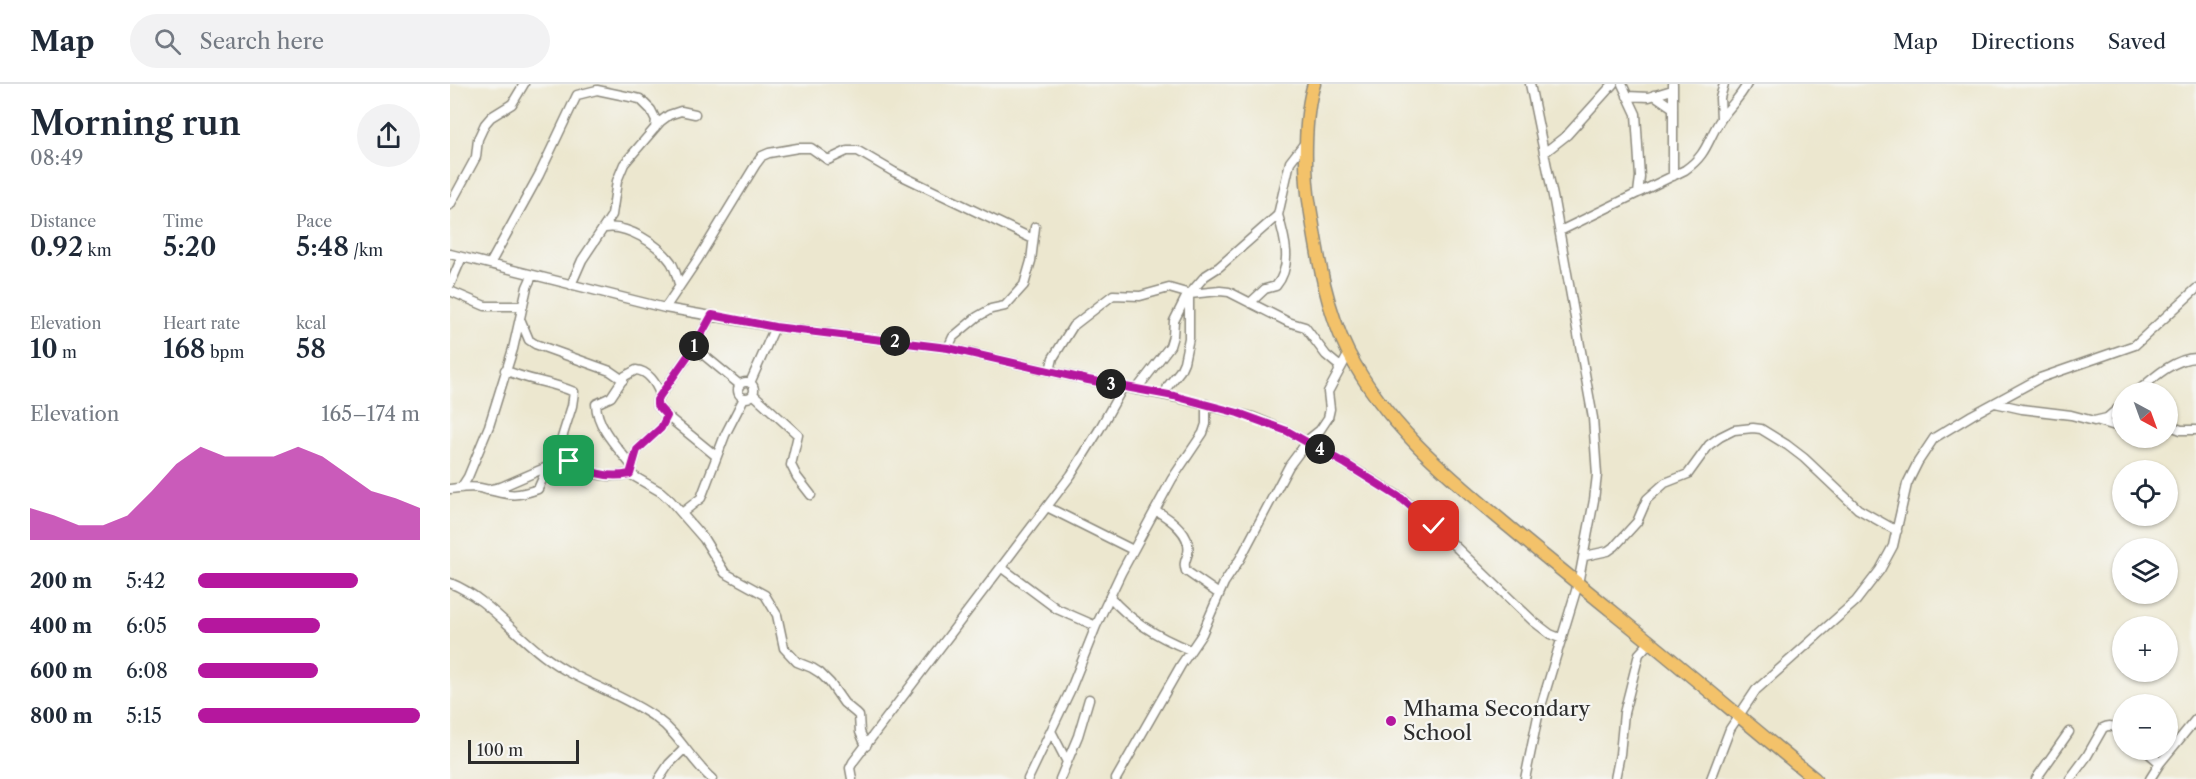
<!DOCTYPE html>
<html lang="en">
<head>
<meta charset="utf-8">
<style>
	:root { --surface:#fff; --page:#f2f2f3; --text:#1f2937; --muted:#747a83; --line:#e0e1e3; --accent:#b5179e }
	body { margin:0; font-family:"Libre Caslon Text",serif; background:var(--page); color:var(--text); height:100vh; display:flex; flex-direction:column; font-size:22px; white-space:nowrap }
	* { box-sizing:border-box; margin:0 }
	p { font-size:20px; color:var(--muted) }
	.icon { flex:none; width:33px; height:33px; fill:none; stroke:currentColor; stroke-width:2; stroke-linecap:round; stroke-linejoin:round }
	.map { position:relative; flex:1; overflow:hidden }
	.sheet { display:flex; flex-direction:column; background:var(--surface); width:450px }
	.sheet>* { flex:none }
	.needle { width:39px; rotate:139deg }
	.tools { position:absolute; left:1662px; top:298px; display:grid; gap:12px }
	.tools a { display:grid; place-items:center; width:66px; height:66px; border-radius:50%; background:var(--surface); box-shadow:0 2px 4px #0004; font-size:30px }
	.scale { position:absolute; left:18px; bottom:15px; width:111px; box-sizing:border-box; padding-left:6px; border:3px solid #2b2b2b; border-top:0; font-size:16px; line-height:21px; white-space:nowrap; color:#2b2b2b; -webkit-text-stroke:4px #f6f6f2; paint-order:stroke }
	.pin { position:absolute; display:grid; place-items:center; width:51px; height:51px; color:#fff; margin:-26px; border-radius:12px; box-shadow:0 3px 9px #0006 }
	.km { position:absolute; width:30px; height:30px; margin:-15px; border-radius:50%; background:#222; color:#fff; font-size:16px; line-height:30px; text-align:center }
	.round { display:grid; place-items:center; flex:none; width:63px; height:63px; border-radius:32px; background:var(--page) }
	.head { display:flex; align-items:center; justify-content:space-between; height:102px; padding:0 30px }
	h1 { font-size:33px; font-weight:600; line-height:45px }
	.metrics { display:grid; grid-template-columns:repeat(3,1fr); gap:9px; height:102px; padding:6px 30px }
	.metrics div { display:grid; align-content:center }
	.metrics b { font-size:26px; font-weight:600 }
	.metrics small { font-size:16px; font-weight:400 }
	.metrics p { font-size:16px }
	.chart { height:168px; padding:12px 30px }
	.chart p { display:flex; justify-content:space-between }
	.chart svg { width:100%; height:108px; margin-top:6px; fill:var(--accent); opacity:.7 }
	ul { padding:0 30px; list-style:none; font-size:20px }
	li { display:grid; grid-template-columns:96px 72px 1fr; align-items:center; height:45px }
	li i { height:15px; border-radius:8px; background:var(--accent) }
	header { display:flex; align-items:center; gap:36px; box-sizing:border-box; height:84px; padding:0 30px; background:var(--surface); border-bottom:2px solid var(--line) }
	header strong { font-size:28px }
	nav { display:flex; gap:33px; margin-inline-start:auto; font-size:21px }
	.search { width:420px; height:54px; background:var(--page); display:flex; align-items:center; gap:15px; box-sizing:border-box; padding:0 21px; border-radius:33px; color:var(--muted); font-size:22px }
	main { display:flex; flex:1; min-height:0 }
	.map>svg:first-child { display:block }
</style>
</head>
<body>
<header>
<strong>Map</strong>
<div class="search"><svg class="icon" aria-label="search" viewBox="0 0 24 24"><circle cx="10" cy="10" r="6"/><path d="M15 15l6 6"/></svg>Search here</div>
<nav><a>Map</a><a>Directions</a><a>Saved</a></nav>
</header>
<main>
<section class="sheet">
<div class="head"><div><h1>Morning run</h1><p>08:49</p></div><a class="round"><svg class="icon" aria-label="share" viewBox="0 0 24 24"><path d="M12 15V3M7 8l5-5 5 5M5 13v7h14v-7"/></svg></a></div>
<div class="metrics">
<div><p>Distance</p><b>0.92<small> km</small></b></div>
<div><p>Time</p><b>5:20</b></div>
<div><p>Pace</p><b>5:48<small> /km</small></b></div>
</div>
<div class="metrics">
<div><p>Elevation</p><b>10<small> m</small></b></div>
<div><p>Heart rate</p><b>168<small> bpm</small></b></div>
<div><p>kcal</p><b>58</b></div>
</div>
<div class="chart"><p><span>Elevation</span>165–174 m</p>
<svg viewBox="0 0 160 44" preserveAspectRatio="none"><path d="M0 44V31L10 34L20 38L30 38L40 34L50 24L60 13L70 6L80 10L90 10L100 10L110 6L120 10L130 17L140 24L150 27L160 31V44z"/></svg>
</div>
<ul>
<li><b>200 m</b>5:42<i style="width:72%"></i></li>
<li><b>400 m</b>6:05<i style="width:55%"></i></li>
<li><b>600 m</b>6:08<i style="width:54%"></i></li>
<li><b>800 m</b>5:15<i style="width:100%"></i></li>
</ul>
</section>
<div class="map">
<svg width="1746" height="695" viewBox="0 0 1746 695">
	<rect width="100%" height="100%" fill="#f6f6f2"/>
	<filter id="ink" filterUnits="userSpaceOnUse"><feTurbulence type="fractalNoise" baseFrequency=".0167" numOctaves="2"/><feDisplacementMap in="SourceGraphic" scale="12" xChannelSelector="R" yChannelSelector="G"/><feConvolveMatrix kernelMatrix="1 2 1 2 8 2 1 2 1" color-interpolation-filters="sRGB"/></filter>
	<filter id="wash" filterUnits="userSpaceOnUse"><feTurbulence type="fractalNoise" baseFrequency=".008" numOctaves="4" result="noise"/><feDisplacementMap in="SourceGraphic" scale="24" xChannelSelector="R" yChannelSelector="G"/><feGaussianBlur stdDeviation="1.35" result="paint"/><feColorMatrix in="noise" values="0 0 0 0 0 0 0 0 0 0 0 0 0 0 0 0 0 1.4 0 .05"/><feComposite in="paint" operator="in"/></filter>
	<g filter="url(#wash)">
		<rect width="100%" height="100%" fill="#ece7cf"/>
	</g>
	<g filter="url(#ink)">
		<g fill="none" stroke-linecap="round" stroke-linejoin="round">
			<defs>
				<path id="street" d="M1172,0L1186,30L1190,93L1188,109
					M1204,11L1223,24
					M1177,12L1199,13L1222,6
					M1271,34L1270,14L1274,0
					M1094,69L1117,51L1163,0
					M1223,92V0
					M0,121L26,73L28,55L35,40L41,33L62,20L74,0
					M155,144C177,140 208,160 221,178C225,184 227,193 229,200
					M1110,147L1235,86C1258,70 1257,56 1271,35C1279,23 1290,14 1297,0
					M0,170L215,224L325,243L498,264L638,296L724,313L803,333L837,347L896,380L953,415L984,442L1083,537L1100,550L1112,555
					M40,180L89,91L127,11L147,6L190,15L201,26L206,36L205,44
					M0,201L12,173
					M121,201L132,176L162,131L167,97L174,80L211,37L219,31L231,27L245,30
					M0,207L35,222H73
					M800,219L815,205L826,202C843,182 835,154 828,131
					M215,224L248,175L306,80L312,72L319,69L348,64H361L378,76L397,67H408L444,88L583,155
					M71,237L79,256L85,260L160,287L173,296
					M244,263L290,301
					M498,264L503,253L527,233L541,225L555,222L574,201L581,177L585,143
					M55,286C78,297 100,297 124,308L122,322L110,360L109,374
					M600,287L603,274L623,242L663,211L690,212L719,204L740,210L770,207L779,208L838,238L855,243L876,271L888,281L889,287
					M288 306a8 8 0 1 1 16 0a8 8 0 1 1-16 0Z
					M300,299L325,243
					M686,306L720,262L723,252L724,237L738,209
					M1686,309C1702,295 1724,274 1746,274
					M303,310L348,351L341,381L347,393L361,411
					M715,311L718,302L730,287L734,278L739,254V213L742,207L755,192L769,183L828,131L840,78L857,56
					M1545,319L1572,325L1621,331L1644,337L1657,334L1672,321
					M217,332L266,372
					M1649,337L1672,344
					M1718,341L1731,346H1746
					M182,382C168,364 147,344 146,320L161,313L175,292L186,286C198,287 206,299 210,310
					M180,390L211,408L220,416L254,455L275,489L315,511L327,531L334,564L347,578L362,584L370,589L380,599L394,619L406,629L409,632L410,648L416,662
					M11,404L18,393L39,342L63,265L77,203L82,192
					M0,405C10,404 20,402 30,404C56,409 60,415 88,405L100,378C116,369 130,385 145,390C156,393 169,392 180,390L187,366L211,344L217,332L207,321V316L244,263L262,231
					M37,406L51,403L97,383
					M597,423L683,466
					M705,426C719,434 742,450 738,469C736,476 733,479 736,487L769,510
					M232,429L251,414L275,351L294,314
					M1135,472L1158,467L1165,462L1187,438L1197,415L1215,399L1238,390L1259,361L1270,353L1284,346L1303,344L1311,345L1337,361L1354,374L1408,425L1447,447
					M552,484L607,525L646,542
					M0,499C36,513 63,549 94,572C128,598 171,609 206,634C229,650 241,677 262,695
					M660,513C681,538 710,554 740,566
					M601,647L617,678
					M1695,666L1710,679
					M209,695L219,680L235,664
					M402,695L400,684L403,678L621,391L649,346L673,303
					M578,695L620,607L646,542L671,489L722,395L753,349L756,340V320
					M610,695L628,652L639,615
					M666,695L731,581L752,550L774,499L790,475L839,382L860,354L870,346L878,334L880,325L878,308L899,269
					M1075,695L1088,632L1128,500L1144,416L1147,391L1143,334L1104,117L1080,0
					M1165,695L1170,670L1174,629L1189,570L1200,558
					M1261,695L1280,645L1306,606L1406,517L1430,486L1443,462L1457,400L1468,378L1484,354L1522,331L1590,294L1685,261L1746,205
					M1586,695L1619,648
					M1620,695L1637,672L1653,644C1661,639 1666,644 1672,649
					M1700,695L1710,679L1746,635"/>
				<path id="primary" d="M864,0C854,31 854,90 860,123C868,173 875,222 898,268C935,340 997,391 1058,442C1094,472 1131,502 1168,532C1234,585 1299,641 1365,695"/>
			</defs>
			<!-- street casing -->
			<use href="#street" stroke="#8c897d" stroke-width="11"/>
			<!-- primary casing -->
			<use href="#primary" stroke="#8c897d" stroke-width="15"/>
			<!-- street -->
			<use href="#street" stroke="#fff" stroke-width="8"/>
			<!-- primary -->
			<use href="#primary" stroke="#f3c26a" stroke-width="12"/>
		</g>
	</g>
	<g fill="none" stroke-linecap="round" stroke-linejoin="round" filter="url(#ink)">
		<defs>
			<path id="route" d="M119,377C139,388 156,395 180,390L187,366L211,344L217,332L207,321V316L244,263L262,231L325,243L498,264L638,296L724,312L788,329L837,347L896,380L952,415L984,442"/>
		</defs>
		<!-- route casing -->
		<use href="#route" stroke="#fff" stroke-width="12"/>
		<!-- route -->
		<use href="#route" stroke="#b5179e" stroke-width="8"/>
	</g>
	<!-- markers -->
	<circle fill="#b5179e" stroke="#f6f6f2" stroke-width="2" cx="941" cy="637" r="6"/>
	<g text-anchor="middle" stroke-width="4.5" stroke-linejoin="round" paint-order="stroke">
		<!-- poi labels -->
		<g font-size="21" fill="#2b2b2b" stroke="#f6f6f2" text-anchor="start">
			<text x="953" y="632">Mhama Secondary<tspan x="953" dy="24">School</tspan></text>
		</g>
	</g>
</svg>
<div class="tools">
<a><svg class="needle" viewBox="-14 -14 28 28"><path d="M0-13l5 13h-10z" fill="#e53935"/><path d="M0 13l5-13h-10z" fill="#747a83"/></svg></a>
<a><svg class="icon" aria-label="locate" viewBox="0 0 24 24"><circle cx="12" cy="12" r="6"/><path d="M12 2v4M12 18v4M2 12h4M18 12h4"/></svg></a>
<a><svg class="icon" aria-label="layers" viewBox="0 0 24 24"><path d="M12 4l9 5-9 5-9-5zM3 14l9 5 9-5"/></svg></a>
<a>+</a>
<a>−</a>
</div>
<div class="scale">100 m</div>
<div class="pin" style="left:119px;top:377px;background:#1e9e55"><svg class="icon" aria-label="arrive" viewBox="0 0 24 24"><path d="M6 21V4h12l-3 4 3 4H6"/></svg></div>
<div class="pin" style="left:984px;top:442px;background:#d93025"><svg class="icon" aria-label="check" viewBox="0 0 24 24"><path d="M5 12l5 5 9-10"/></svg></div>
<b class="km" style="left:244px;top:262px">1</b>
<b class="km" style="left:445px;top:257px">2</b>
<b class="km" style="left:661px;top:300px">3</b>
<b class="km" style="left:870px;top:365px">4</b>
</div>
</main>
</body>
</html>
